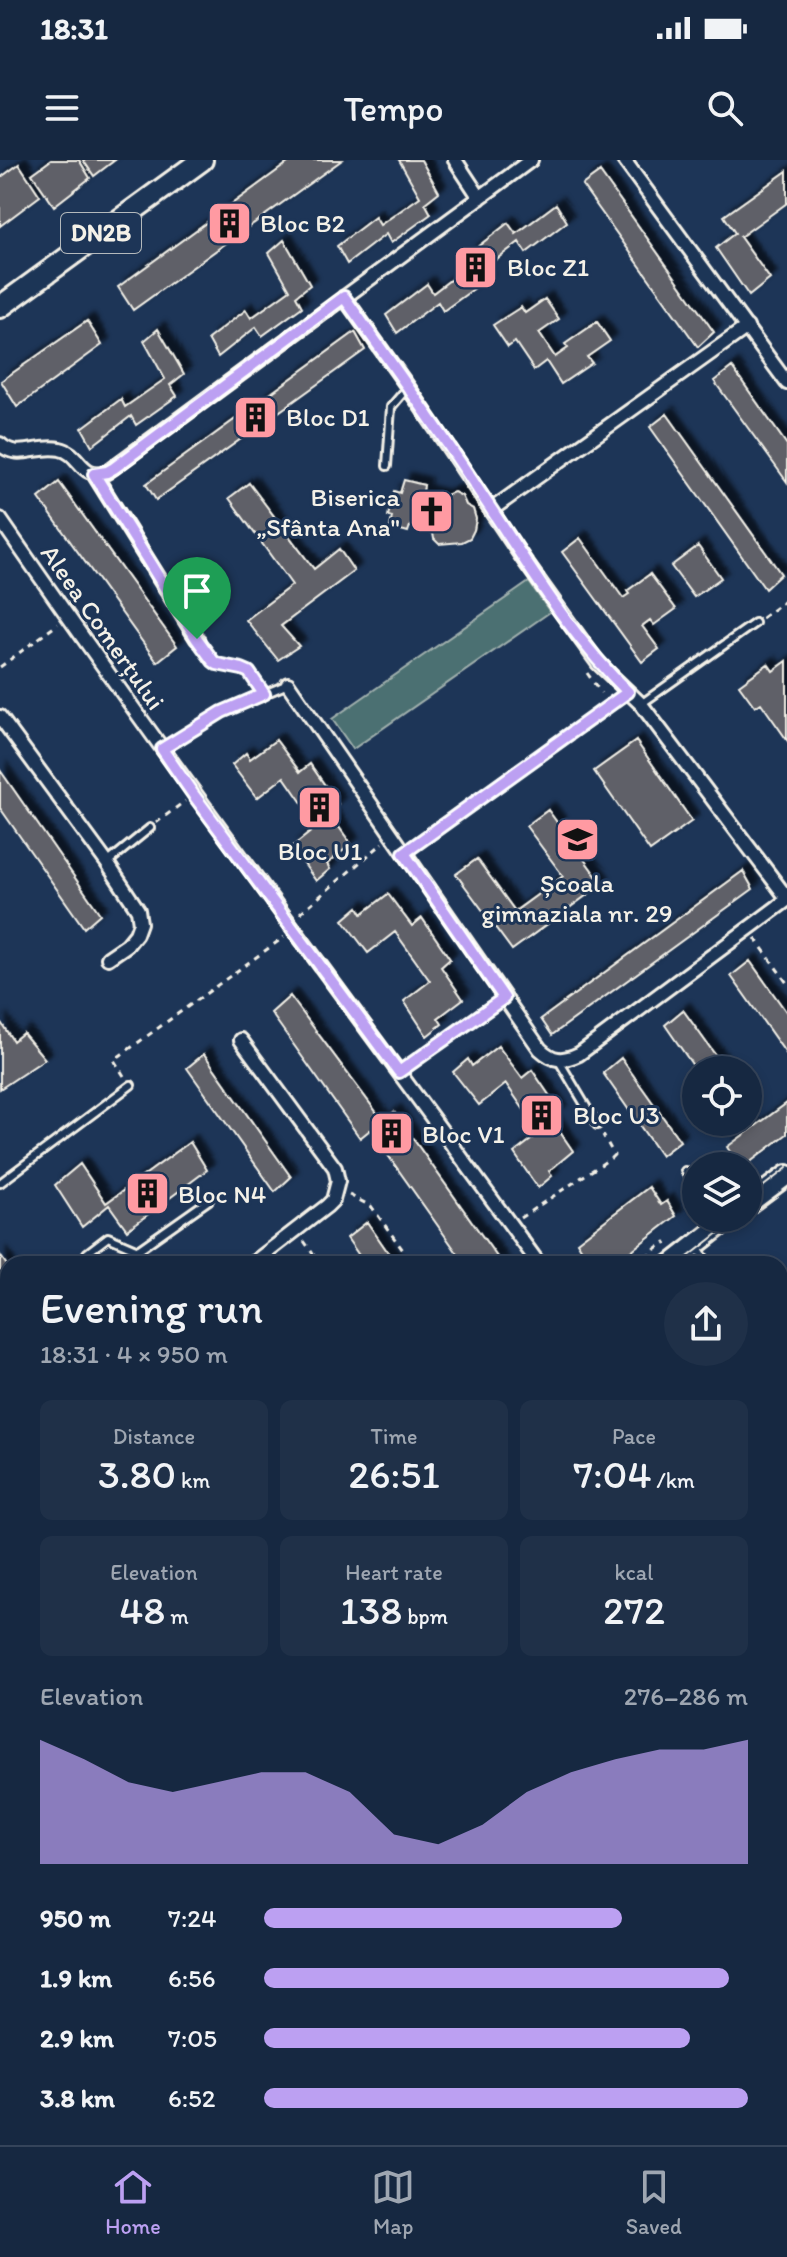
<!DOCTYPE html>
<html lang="en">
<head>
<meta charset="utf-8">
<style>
	:root { --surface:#162841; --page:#1f3048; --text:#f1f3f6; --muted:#9ea6b1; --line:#35445a; --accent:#bca0f2 }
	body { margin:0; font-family:Itim,sans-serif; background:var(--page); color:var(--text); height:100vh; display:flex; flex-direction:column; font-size:30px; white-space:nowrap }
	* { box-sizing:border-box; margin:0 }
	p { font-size:26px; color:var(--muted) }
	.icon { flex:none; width:44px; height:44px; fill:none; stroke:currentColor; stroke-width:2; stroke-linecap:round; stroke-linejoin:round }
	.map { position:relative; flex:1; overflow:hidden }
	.sheet { position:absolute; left:0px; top:1096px; width:788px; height:890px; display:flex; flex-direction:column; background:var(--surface); border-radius:24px 24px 0 0; box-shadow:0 4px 12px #0003,0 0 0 2px var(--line) }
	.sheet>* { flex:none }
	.buttons { position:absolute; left:682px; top:896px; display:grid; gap:16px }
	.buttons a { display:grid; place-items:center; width:80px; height:80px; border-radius:50%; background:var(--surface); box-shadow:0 4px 12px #0003,0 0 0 2px var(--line); font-size:40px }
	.pin { position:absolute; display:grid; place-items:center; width:68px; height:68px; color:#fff; margin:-82px -34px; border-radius:50% 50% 50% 0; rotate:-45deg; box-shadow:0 0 8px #0007 }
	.pin .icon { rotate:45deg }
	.round { display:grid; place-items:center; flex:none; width:84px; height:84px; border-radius:42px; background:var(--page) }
	.head { display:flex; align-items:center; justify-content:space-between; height:136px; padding:0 40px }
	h1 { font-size:44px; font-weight:600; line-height:60px }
	.metrics { display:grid; grid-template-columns:repeat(3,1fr); gap:12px; height:136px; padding:8px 40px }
	.metrics div { display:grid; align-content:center; border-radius:12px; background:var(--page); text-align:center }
	.metrics b { font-size:40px; font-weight:600 }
	.metrics small { font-size:22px; font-weight:400 }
	.metrics p { font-size:22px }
	.chart { height:224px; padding:16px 40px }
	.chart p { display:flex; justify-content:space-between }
	.chart svg { width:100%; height:144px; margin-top:8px; fill:var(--accent); opacity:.7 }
	ul { padding:0 40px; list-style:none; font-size:26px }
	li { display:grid; grid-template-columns:128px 96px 1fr; align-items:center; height:60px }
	li i { height:20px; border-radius:10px; background:var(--accent) }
	.status { display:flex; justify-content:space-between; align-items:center; height:56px; padding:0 40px; background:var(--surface); direction:ltr }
	.status svg { height:22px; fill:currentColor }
	header { display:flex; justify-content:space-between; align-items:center; height:104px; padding:0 40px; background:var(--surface); font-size:36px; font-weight:600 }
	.menu { display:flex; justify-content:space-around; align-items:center; height:112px; border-top:2px solid var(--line); background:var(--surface); font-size:22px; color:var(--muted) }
	.menu a { display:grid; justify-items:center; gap:4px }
	.menu .on { color:var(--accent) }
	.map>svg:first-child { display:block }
</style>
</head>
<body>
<div class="status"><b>18:31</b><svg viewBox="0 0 49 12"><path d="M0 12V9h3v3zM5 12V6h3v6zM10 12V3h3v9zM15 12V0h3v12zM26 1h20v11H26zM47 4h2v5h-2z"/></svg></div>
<header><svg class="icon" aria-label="menu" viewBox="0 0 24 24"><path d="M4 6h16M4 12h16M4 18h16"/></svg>Tempo<svg class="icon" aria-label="search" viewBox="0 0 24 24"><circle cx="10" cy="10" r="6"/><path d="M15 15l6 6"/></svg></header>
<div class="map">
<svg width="787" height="1985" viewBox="0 0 787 1985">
	<defs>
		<filter id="shadow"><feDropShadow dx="7" dy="-7" stdDeviation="2" flood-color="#0009"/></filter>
	</defs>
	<rect width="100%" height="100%" fill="#1d3557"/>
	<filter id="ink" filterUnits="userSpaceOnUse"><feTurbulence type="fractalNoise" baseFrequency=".0125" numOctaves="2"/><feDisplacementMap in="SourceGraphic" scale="16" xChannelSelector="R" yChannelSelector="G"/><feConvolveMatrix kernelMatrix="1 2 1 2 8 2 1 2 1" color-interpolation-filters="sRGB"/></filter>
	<g filter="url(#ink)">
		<!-- green -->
		<path fill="#4c7072" stroke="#a0b0ad" stroke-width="2" d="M529,422L550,452L353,589L332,559Z
			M8,1681V1763L0,1728V1688Z"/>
		<!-- building -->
		<path fill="#5e6068" stroke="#f4f1e8" stroke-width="2" filter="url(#shadow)" d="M51,0H79L90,18L54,46L32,14Z
			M83,0H115L94,16Z
			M292,0H342L133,150L118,127Z
			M399,0H421L439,32L425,43L431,54L391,83L386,74L347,104L337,86L375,57L380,65L420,37Z
			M19,4L40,36L0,66V18Z
			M787,11V43L740,77L770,119L749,136L716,88L735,73L724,56Z
			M600,12L714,172L698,187L582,25Z
			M556,44L567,62L526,93L519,82L481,111L486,120L443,151L438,142L397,173L386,155L427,124L433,133L472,103L467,95L508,63L516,74Z
			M284,80L310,125L296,136L302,147L262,176L256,167L218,197L208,179L246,150L251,158L290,130L269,93Z
			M545,139L559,159L539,173L555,197L568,188L565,184L597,162L610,181L587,197L592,203L561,224L546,201L534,210L515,182L508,187L493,165L521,147L525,153Z
			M87,161L102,185L17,247L1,221Z
			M158,169L184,214L170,225L177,236L136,265L131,256L92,286L82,268L121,239L125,247L165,219L144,181Z
			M355,172L365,190L156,340L146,324Z
			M732,207L787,285V322L714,221Z
			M667,254L781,414L765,429L650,267Z
			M404,320L424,325L423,332L441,337L454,332L462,336L466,345L473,349L476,359L474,370L470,378L462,382L439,384L434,379L433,373L410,366L408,372L390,367L392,357L388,356L394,331L400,333Z
			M59,322L177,486L157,502L39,338Z
			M249,323L314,409L339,389L354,411L281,466L299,486L278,500L246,460L292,425L229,338Z
			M580,378L623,438L629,434L627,431L650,414L676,449L654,465L650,460L642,466L659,489L642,502L562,392Z
			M698,386L721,418L694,437L671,406Z
			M787,501V580L761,543L755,547L739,525L768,504L773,511Z
			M276,580L300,612L310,604L338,644L329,653L351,684L327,704L330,709L316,721L292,687L318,666L284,617L257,638L232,605L246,593L250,599Z
			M636,581L692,661L650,691L594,611Z
			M0,610L100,754L84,768L0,648Z
			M548,650L602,724L512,790L456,714L477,699L515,751L563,716L526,666Z
			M743,711L753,729L552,875L541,859Z
			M388,734L412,766L422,758L450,799L441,807L463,839L438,858L442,864L427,876L404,841L430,821L395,772L368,793L343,760L358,747L362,754Z
			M750,801L787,853V895L731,816Z
			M290,836L383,961L394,952L502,1104H465L370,970L360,978L271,853Z
			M683,850L726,910H696L665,865Z
			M0,861L13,881L23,873L45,899L0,929Z
			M498,886L522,918L532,910L560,951L551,959L573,991L549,1011L552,1016L538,1028L514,993L540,973L506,924L479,945L453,912L468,899L472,906Z
			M204,894L291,1017L275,1032L187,908Z
			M621,898L680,981L661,996L603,913Z
			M787,943V974L745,1006H739L727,987Z
			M190,982L207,1010L127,1070L109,1045L82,1067L55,1025L80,1004L106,1043Z
			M649,1027L661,1045L667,1041L676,1056L614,1104H602L593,1090L585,1095L577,1082Z
			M367,1062L396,1104H365L347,1078Z
			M0,1095L8,1107V1132L0,1138Z
			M8,1200V1224L0,1212V1206Z
			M0,1515L8,1520V1572L0,1568Z
			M787,1521V1543L780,1533V1526Z
			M8,1960V1978H94V1985H52V1983L0,1985V1961Z
			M667,1978H723L714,1985H658Z"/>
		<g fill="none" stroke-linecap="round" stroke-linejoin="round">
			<defs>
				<path id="lane" d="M387,306L391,247L408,227
					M641,544L755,463
					M162,589L222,552L288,524
					M107,703L150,668
					M559,901L597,965
					M685,1011L696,1026
					M0,1023L131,925
					M697,1087L708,1104
					M87,1093L108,1077L138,1090
					M148,1104L138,1090L209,1040
					M780,1212L787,1222
					M780,1502L787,1497
					M0,1674L8,1667
					M780,1731L787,1724
					M780,1786L787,1782
					M0,1813L8,1811
					M0,1816L8,1870
					M111,1978L112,1985
					M195,1978L196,1985
					M569,1978L581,1979
					M449,1980L470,1978"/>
				<path id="street" d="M455,0L480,38
					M624,0L787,223
					M344,137L408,227L524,400L572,467L598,503L641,544L787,738
					M0,284C17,301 39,284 60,289C81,293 80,320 107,312L531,0
					M94,314L197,479
					M491,350L747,167
					M0,359C174,611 359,856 539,1104
					M288,524L540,889C553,901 562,902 579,894L787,740
					M0,557L107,703L138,750L140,763L136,774L127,785L108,798
					M241,880L335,1008L338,1021L333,1040L327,1046L252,1104
					M0,1172L8,1175
					M780,1648L787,1644
					M0,1933L8,1932
					M448,1978L449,1985"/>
				<path id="secondary" d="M748,1044L787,1015
					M671,1104L730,1058
					M780,1350L787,1345
					M0,1425L8,1430
					M0,1458L8,1462
					M780,1576L787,1586
					M256,1978L258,1985
					M243,1985V1978
					M780,1985L787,1980"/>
				<path id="primary" d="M0,147L202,0"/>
			</defs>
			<!-- lane casing -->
			<use href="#lane" stroke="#f4f1e8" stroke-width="12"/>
			<!-- street casing -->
			<use href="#street" stroke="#f4f1e8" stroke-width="18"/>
			<!-- secondary casing -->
			<use href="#secondary" stroke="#f4f1e8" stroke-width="24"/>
			<!-- primary casing -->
			<use href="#primary" stroke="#f4f1e8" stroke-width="26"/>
			<!-- path -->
			<path stroke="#f4f1e8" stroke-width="3" stroke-dasharray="6 6" stroke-linecap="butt" d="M762,458L787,439
				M204,489C208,494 211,500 218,504C237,514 240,500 257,525
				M0,507L58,464
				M587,513L601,533
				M156,663L185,641
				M414,686L619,539
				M300,753L383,683
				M755,778L787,823
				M409,905L494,845
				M124,916L114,900L284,777
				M349,1035L371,1046L413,1104
				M520,1058L611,998L614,995L603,975
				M304,1081L320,1104
				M635,1104L665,1082L667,1085
				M780,1864L787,1859
				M780,1908L787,1918
				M329,1985L351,1982"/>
			<!-- lane -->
			<use href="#lane" stroke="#1d3557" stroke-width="6"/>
			<!-- street -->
			<use href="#street" stroke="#1d3557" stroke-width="12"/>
			<!-- secondary -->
			<use href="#secondary" stroke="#1d3557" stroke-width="18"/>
			<!-- primary -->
			<use href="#primary" stroke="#1d3557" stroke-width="20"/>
			<!-- tram -->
			<path stroke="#f4f1e8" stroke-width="2" d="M748,1038L787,1008
				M679,1104L738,1058"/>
		</g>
	</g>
	<g fill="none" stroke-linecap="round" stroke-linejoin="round" filter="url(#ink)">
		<defs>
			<path id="route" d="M344,137C391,203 439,269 483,337C528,404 570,476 628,532L404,693L504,838L399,912L193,634L162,589L222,552L264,534L249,512L242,509L217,504L213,501L197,479L94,314L107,312L114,308Z"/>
		</defs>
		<!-- route casing -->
		<use href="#route" stroke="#fff" stroke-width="16"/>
		<!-- route -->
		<use href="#route" stroke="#bca0f2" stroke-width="10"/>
	</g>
	<!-- icons -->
	<defs>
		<symbol id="building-square" viewBox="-11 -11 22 22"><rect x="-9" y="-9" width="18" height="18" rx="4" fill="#ff9aa2" stroke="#1d3557"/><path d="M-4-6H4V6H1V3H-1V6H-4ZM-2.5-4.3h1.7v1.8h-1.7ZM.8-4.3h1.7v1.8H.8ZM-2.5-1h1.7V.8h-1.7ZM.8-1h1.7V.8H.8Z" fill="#111"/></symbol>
		<symbol id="church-square" viewBox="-11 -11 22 22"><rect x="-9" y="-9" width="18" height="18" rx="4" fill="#ff9aa2" stroke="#1d3557"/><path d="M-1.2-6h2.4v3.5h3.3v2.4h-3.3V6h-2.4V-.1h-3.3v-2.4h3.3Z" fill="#111"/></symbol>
		<symbol id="school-square" viewBox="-11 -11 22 22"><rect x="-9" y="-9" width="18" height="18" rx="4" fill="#ff9aa2" stroke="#1d3557"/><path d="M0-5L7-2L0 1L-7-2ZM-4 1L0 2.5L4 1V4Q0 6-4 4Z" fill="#111"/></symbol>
	</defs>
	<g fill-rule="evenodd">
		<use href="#building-square" x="204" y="38" width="51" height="51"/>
		<use href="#building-square" x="450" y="82" width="51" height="51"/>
		<use href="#building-square" x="230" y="232" width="51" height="51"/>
		<use href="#church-square" x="406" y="326" width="51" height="51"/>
		<use href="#building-square" x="294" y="622" width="51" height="51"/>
		<use href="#school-square" x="552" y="654" width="51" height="51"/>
		<use href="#building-square" x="516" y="930" width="51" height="51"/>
		<use href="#building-square" x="366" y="948" width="51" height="51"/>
		<use href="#building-square" x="122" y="1008" width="51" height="51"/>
	</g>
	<g text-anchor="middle" stroke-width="6" stroke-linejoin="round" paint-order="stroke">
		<!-- shield labels -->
		<rect fill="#1d3557" stroke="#b4b9bc" stroke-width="2" x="61" y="53" width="80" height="40" rx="6"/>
		<g font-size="24" font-weight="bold" fill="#f4f1e8">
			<text x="101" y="81">DN2B</text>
		</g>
		<!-- poi labels -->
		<g font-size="26" fill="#f4f1e8" stroke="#1d3557" text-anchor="start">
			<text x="260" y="72">Bloc B2</text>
			<text x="507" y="116">Bloc Z1</text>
			<text x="286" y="266">Bloc D1</text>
			<text x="400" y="346" text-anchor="end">Biserica<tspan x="400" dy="30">„Sfânta Ana"</tspan></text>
			<text x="320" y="700" text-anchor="middle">Bloc U1</text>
			<text x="577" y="732" text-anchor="middle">Școala<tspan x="577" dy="30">gimnaziala nr. 29</tspan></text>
			<text x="573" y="964">Bloc U3</text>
			<text x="422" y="983">Bloc V1</text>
			<text x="178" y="1043">Bloc N4</text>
		</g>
		<!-- street labels -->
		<g font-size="26" fill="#f4f1e8" stroke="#1d3557">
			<text transform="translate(103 467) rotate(55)" y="9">Aleea Comerțului</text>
		</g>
	</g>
</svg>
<div class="buttons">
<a><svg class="icon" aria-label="locate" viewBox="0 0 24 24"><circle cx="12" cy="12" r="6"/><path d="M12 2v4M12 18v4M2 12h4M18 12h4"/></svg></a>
<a><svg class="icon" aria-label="layers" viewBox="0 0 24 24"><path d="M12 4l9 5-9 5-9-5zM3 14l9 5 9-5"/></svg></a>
</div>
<div class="pin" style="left:197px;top:479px;background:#1e9e55"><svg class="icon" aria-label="arrive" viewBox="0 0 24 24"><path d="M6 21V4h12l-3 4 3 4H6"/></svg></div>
<section class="sheet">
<div class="head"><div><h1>Evening run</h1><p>18:31 · 4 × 950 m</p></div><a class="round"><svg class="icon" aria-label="share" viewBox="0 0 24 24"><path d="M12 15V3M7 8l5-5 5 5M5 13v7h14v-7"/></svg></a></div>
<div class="metrics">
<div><p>Distance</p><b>3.80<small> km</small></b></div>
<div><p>Time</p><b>26:51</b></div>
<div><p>Pace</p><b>7:04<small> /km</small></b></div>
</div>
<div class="metrics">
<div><p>Elevation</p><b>48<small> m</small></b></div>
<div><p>Heart rate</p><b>138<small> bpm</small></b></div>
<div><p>kcal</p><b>272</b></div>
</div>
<div class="chart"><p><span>Elevation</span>276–286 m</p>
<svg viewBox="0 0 160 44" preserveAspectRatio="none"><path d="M0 44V6L10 12L20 19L30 22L40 19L50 16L60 16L70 22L80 35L90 38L100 32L110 22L120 16L130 12L140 9L150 9L160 6V44z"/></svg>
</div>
<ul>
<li><b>950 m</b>7:24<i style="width:74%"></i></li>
<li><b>1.9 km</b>6:56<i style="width:96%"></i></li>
<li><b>2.9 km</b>7:05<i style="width:88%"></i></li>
<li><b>3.8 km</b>6:52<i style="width:100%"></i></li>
</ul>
</section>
</div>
<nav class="menu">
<a class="on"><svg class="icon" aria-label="home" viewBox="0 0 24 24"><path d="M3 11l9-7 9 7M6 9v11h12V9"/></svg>Home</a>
<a><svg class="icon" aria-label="map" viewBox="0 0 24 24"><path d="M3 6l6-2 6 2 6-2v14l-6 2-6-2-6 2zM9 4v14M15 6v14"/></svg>Map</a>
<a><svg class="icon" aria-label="saved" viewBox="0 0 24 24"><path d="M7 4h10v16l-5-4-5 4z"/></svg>Saved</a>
</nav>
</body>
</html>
